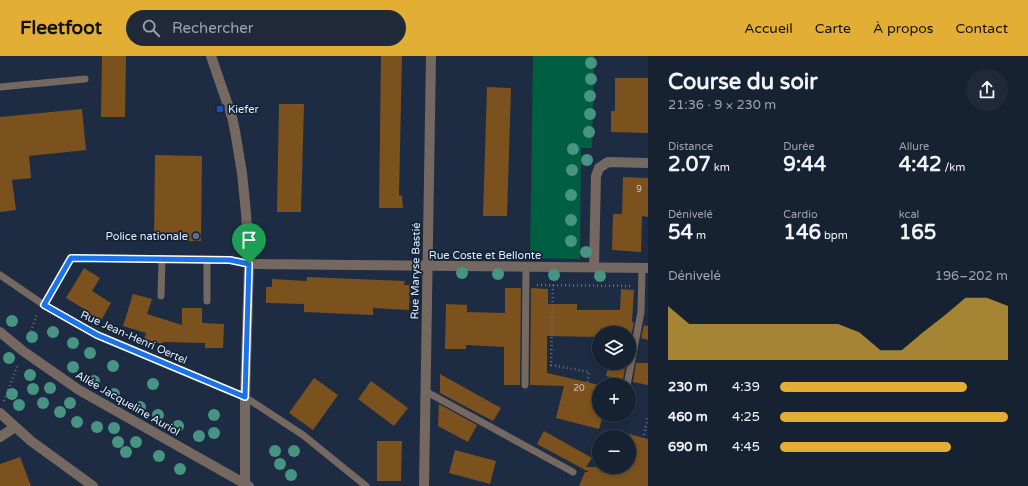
<!DOCTYPE html>
<html lang="fr">
<head>
<meta charset="utf-8">
<style>
	:root { --surface:#162132; --page:#1f293a; --text:#f1f3f6; --muted:#9ea3ac; --line:#353e4d; --accent:#e2ae34 }
	body { margin:0; font-family:"Varela Round",sans-serif; background:var(--page); color:var(--text); height:100vh; display:flex; flex-direction:column; font-size:15px; white-space:nowrap }
	* { box-sizing:border-box; margin:0 }
	p { font-size:13px; color:var(--muted) }
	.icon { flex:none; width:22px; height:22px; fill:none; stroke:currentColor; stroke-width:2; stroke-linecap:round; stroke-linejoin:round }
	.map { position:relative; flex:1; overflow:hidden }
	.drawer { display:flex; flex-direction:column; background:var(--surface); width:380px }
	.drawer>* { flex:none }
	.tools { position:absolute; left:592px; top:270px; display:grid; gap:8px }
	.tools a { display:grid; place-items:center; width:44px; height:44px; border-radius:50%; background:var(--surface); box-shadow:0 2px 6px #0003,0 0 0 1px var(--line); font-size:20px }
	.pin { position:absolute; display:grid; place-items:center; width:34px; height:34px; color:#fff; margin:-41px -17px; border-radius:50% 50% 50% 0; rotate:-45deg; box-shadow:0 0 4px #0007 }
	.pin .icon { rotate:45deg }
	.round { display:grid; place-items:center; flex:none; width:42px; height:42px; border-radius:21px; background:var(--page) }
	.summary { display:flex; align-items:center; justify-content:space-between; height:68px; padding:0 20px }
	h1 { font-size:22px; font-weight:700; line-height:30px }
	.figures { display:grid; grid-template-columns:repeat(3,1fr); gap:6px; height:68px; padding:4px 20px }
	.figures div { display:grid; align-content:center }
	.figures b { font-size:20px; font-weight:700 }
	.figures small { font-size:11px; font-weight:400 }
	.figures p { font-size:11px }
	.chart { height:112px; padding:8px 20px }
	.chart p { display:flex; justify-content:space-between }
	.chart svg { width:100%; height:72px; margin-top:4px; fill:var(--accent); opacity:.7 }
	ul { padding:0 20px; list-style:none; font-size:13px }
	li { display:grid; grid-template-columns:64px 48px 1fr; align-items:center; height:30px }
	li i { height:10px; border-radius:5px; background:var(--accent) }
	header { display:flex; align-items:center; gap:24px; box-sizing:border-box; height:56px; padding:0 20px; background:var(--accent); color:#111 }
	header strong { font-size:19px }
	nav { display:flex; gap:22px; margin-inline-start:auto; font-size:14px }
	.search { width:280px; height:36px; background:var(--page); display:flex; align-items:center; gap:10px; box-sizing:border-box; padding:0 14px; border-radius:22px; color:var(--muted); font-size:15px }
	main { display:flex; flex:1; min-height:0 }
	.map>svg:first-child { display:block }
</style>
</head>
<body>
<header>
<strong>Fleetfoot</strong>
<div class="search"><svg class="icon" aria-label="search" viewBox="0 0 24 24"><circle cx="10" cy="10" r="6"/><path d="M15 15l6 6"/></svg>Rechercher</div>
<nav><a>Accueil</a><a>Carte</a><a>À propos</a><a>Contact</a></nav>
</header>
<main>
<div class="map">
<svg width="648" height="430" viewBox="0 0 648 430">
	<rect width="100%" height="100%" fill="#1d2c42"/>
	<!-- green -->
	<path fill="#005e41" d="M533,0H594L592,92H581L580,203L530,202Z"/>
	<!-- building -->
	<path fill="#7b521e" d="M102,0H126L125,61H101Z
		M381,0H402L399,139L402,140L403,152H379Z
		M615,22H648V77L611,76V55H615Z
		M487,31L511,32L507,160H483Z
		M279,48H304L301,156H277Z
		M82,53L86,94L29,100L31,122L12,124L16,154L0,156V61Z
		M155,99L202,100L201,185H154Z
		M623,121L648,122V161L642,160L641,196L612,194L613,158H622Z
		M84,212L100,222L92,235L111,247L99,268L83,259L86,254L66,242Z
		M307,221L405,225L404,229H410L409,254L373,252V259L304,256V248L266,247V231H272V223L307,225Z
		M505,232H521L520,329H504V291L466,289V293H445L446,248L467,249V256L505,257Z
		M531,232L548,233V248H577V254H620L621,233L634,234L632,266L634,267L631,280L629,279V277H620L601,272L599,281L547,280V317L599,329V359H603L599,373L556,362L564,330L530,329Z
		M133,238L152,243L147,258L182,269V252H202V267L224,268L223,292H205V287L163,286L162,288L144,283L146,277L123,270Z
		M644,269L648,270V284L641,282Z
		M609,307H626L623,324L606,320Z
		M636,307H648V329L633,326Z
		M440,318L501,352L493,365L440,337Z
		M314,322L338,339L313,374L289,357Z
		M371,325L408,352L394,370L358,343Z
		M439,348L477,369L468,386L438,370Z
		M544,375L592,402L586,411H629V378L648,383V430H579L585,416H589L537,388Z
		M377,385H402L401,425H377Z
		M455,394L496,405L490,428L449,417Z
		M20,401L31,430H0V408Z"/>
	<g fill="none" stroke-linecap="round" stroke-linejoin="round">
		<!-- path -->
		<path stroke="#626f82" stroke-width="2.5" stroke-dasharray="1 3" stroke-linecap="butt" d="M537,229L630,230
			M553,229L551,309L589,316L587,328
			M28,283L37,258
			M4,345L18,308
			M644,379L648,360"/>
		<!-- lane -->
		<path stroke="#756861" stroke-width="7" d="M0,31L85,23
			M0,219L44,249L71,265L97,279L245,341L303,379L366,430
			M161,240L162,203
			M207,245V204
			M44,249L71,202L230,204L249,208
			M525,329L526,211
			M627,329L641,256L642,212
			M425,335L573,416"/>
		<!-- street -->
		<path stroke="#756861" stroke-width="10" d="M211,0L232,61L235,75L242,117L246,157L249,208L245,341V430
			M249,208L648,212
			M594,211L596,120L599,112L608,106L648,107
			M0,276L23,295L79,334L249,430
			M0,357L31,385L93,430
			M0,381L15,371
			M424,430L431,0"/>
	</g>
	<!-- trees -->
	<g fill="#469481">
		<circle cx="591" cy="7" r="6"/>
		<circle cx="591" cy="23" r="6"/>
		<circle cx="590" cy="40" r="6"/>
		<circle cx="590" cy="58" r="6"/>
		<circle cx="589" cy="76" r="6"/>
		<circle cx="573" cy="93" r="6"/>
		<circle cx="587" cy="104" r="6"/>
		<circle cx="572" cy="114" r="6"/>
		<circle cx="571" cy="139" r="6"/>
		<circle cx="571" cy="164" r="6"/>
		<circle cx="571" cy="185" r="6"/>
		<circle cx="586" cy="196" r="6"/>
		<circle cx="462" cy="217" r="6"/>
		<circle cx="498" cy="218" r="6"/>
		<circle cx="554" cy="219" r="6"/>
		<circle cx="600" cy="220" r="6"/>
		<circle cx="12" cy="265" r="6"/>
		<circle cx="53" cy="276" r="6"/>
		<circle cx="32" cy="281" r="6"/>
		<circle cx="73" cy="287" r="6"/>
		<circle cx="90" cy="297" r="6"/>
		<circle cx="9" cy="302" r="6"/>
		<circle cx="113" cy="310" r="6"/>
		<circle cx="73" cy="311" r="6"/>
		<circle cx="30" cy="319" r="6"/>
		<circle cx="94" cy="325" r="6"/>
		<circle cx="153" cy="328" r="6"/>
		<circle cx="50" cy="332" r="6"/>
		<circle cx="33" cy="333" r="6"/>
		<circle cx="12" cy="338" r="6"/>
		<circle cx="114" cy="338" r="6"/>
		<circle cx="43" cy="347" r="6"/>
		<circle cx="70" cy="347" r="6"/>
		<circle cx="19" cy="349" r="6"/>
		<circle cx="140" cy="351" r="6"/>
		<circle cx="60" cy="356" r="6"/>
		<circle cx="158" cy="359" r="6"/>
		<circle cx="214" cy="359" r="6"/>
		<circle cx="77" cy="366" r="6"/>
		<circle cx="178" cy="370" r="6"/>
		<circle cx="97" cy="371" r="6"/>
		<circle cx="114" cy="372" r="6"/>
		<circle cx="214" cy="377" r="6"/>
		<circle cx="199" cy="380" r="6"/>
		<circle cx="118" cy="386" r="6"/>
		<circle cx="136" cy="386" r="6"/>
		<circle cx="275" cy="395" r="6"/>
		<circle cx="294" cy="395" r="6"/>
		<circle cx="126" cy="396" r="6"/>
		<circle cx="159" cy="400" r="6"/>
		<circle cx="280" cy="408" r="6"/>
		<circle cx="180" cy="413" r="6"/>
		<circle cx="291" cy="419" r="6"/>
	</g>
	<g fill="none" stroke-linecap="round" stroke-linejoin="round">
		<defs>
			<path id="route" d="M71,202L230,204L249,208L245,341L97,279L44,249Z"/>
		</defs>
		<!-- route casing -->
		<use href="#route" stroke="#fff" stroke-width="8"/>
		<!-- route -->
		<use href="#route" stroke="#1a73e8" stroke-width="5"/>
	</g>
	<!-- markers -->
	<rect fill="#1a4fb4" stroke="#132237" stroke-width="1.5" x="216" y="49" width="8" height="8" rx="2"/>
	<circle fill="#5c6f8a" stroke="#132237" stroke-width="1.5" cx="196" cy="180" r="4"/>
	<g text-anchor="middle" stroke-width="3.5" stroke-linejoin="round" paint-order="stroke">
		<!-- number labels -->
		<g font-size="9" fill="#c8c6c4">
			<text x="639" y="136">9</text>
			<text x="579" y="335">20</text>
		</g>
		<!-- poi labels -->
		<g font-size="11" fill="#e2edfb" stroke="#132237" text-anchor="start">
			<text x="228" y="57">Kiefer</text>
			<text x="188" y="184" text-anchor="end">Police nationale</text>
		</g>
		<!-- street labels -->
		<g font-size="11" fill="#e2edfb" stroke="#132237">
			<text x="485" y="203">Rue Coste et Bellonte</text>
			<text transform="translate(415 215) rotate(-89)" y="4">Rue Maryse Bastié</text>
			<text transform="translate(134 281) rotate(24)" y="4">Rue Jean-Henri Oertel</text>
			<text transform="translate(128 347) rotate(30)" y="4">Allée Jacqueline Auriol</text>
		</g>
	</g>
</svg>
<div class="tools">
<a><svg class="icon" aria-label="layers" viewBox="0 0 24 24"><path d="M12 4l9 5-9 5-9-5zM3 14l9 5 9-5"/></svg></a>
<a>+</a>
<a>−</a>
</div>
<div class="pin" style="left:249px;top:208px;background:#1e9e55"><svg class="icon" aria-label="arrive" viewBox="0 0 24 24"><path d="M6 21V4h12l-3 4 3 4H6"/></svg></div>
</div>
<section class="drawer">
<div class="summary"><div><h1>Course du soir</h1><p>21:36 · 9 × 230 m</p></div><a class="round"><svg class="icon" aria-label="share" viewBox="0 0 24 24"><path d="M12 15V3M7 8l5-5 5 5M5 13v7h14v-7"/></svg></a></div>
<div class="figures">
<div><p>Distance</p><b>2.07<small> km</small></b></div>
<div><p>Durée</p><b>9:44</b></div>
<div><p>Allure</p><b>4:42<small> /km</small></b></div>
</div>
<div class="figures">
<div><p>Dénivelé</p><b>54<small> m</small></b></div>
<div><p>Cardio</p><b>146<small> bpm</small></b></div>
<div><p>kcal</p><b>165</b></div>
</div>
<div class="chart"><p><span>Dénivelé</span>196–202 m</p>
<svg viewBox="0 0 160 44" preserveAspectRatio="none"><path d="M0 44V11L10 22L20 22L30 22L40 22L50 22L60 22L70 22L80 22L90 27L100 38L110 38L120 27L130 17L140 6L150 6L160 11V44z"/></svg>
</div>
<ul>
<li><b>230 m</b>4:39<i style="width:82%"></i></li>
<li><b>460 m</b>4:25<i style="width:100%"></i></li>
<li><b>690 m</b>4:45<i style="width:75%"></i></li>
</ul>
</section>
</main>
</body>
</html>
